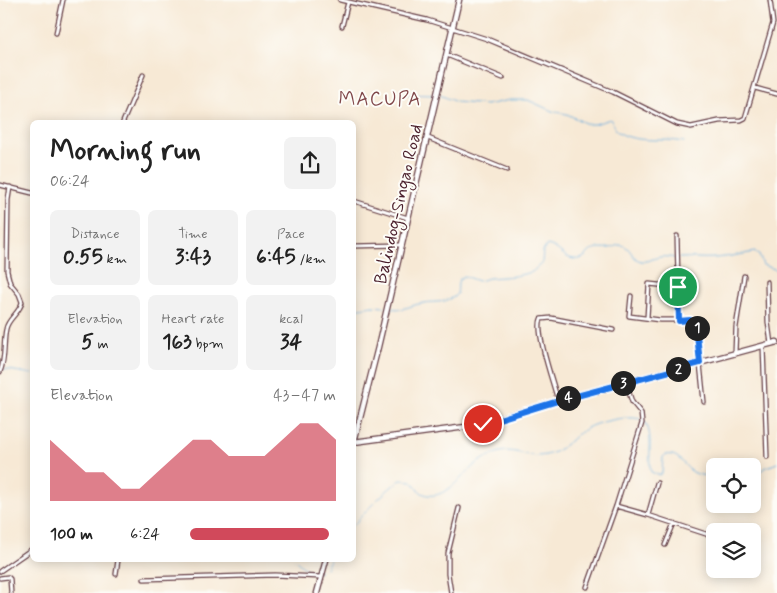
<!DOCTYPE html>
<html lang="en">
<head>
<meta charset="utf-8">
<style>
	:root { --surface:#fff; --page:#f2f2f2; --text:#222; --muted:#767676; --accent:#d1495b }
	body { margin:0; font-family:Mynerve,sans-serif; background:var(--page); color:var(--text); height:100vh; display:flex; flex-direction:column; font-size:19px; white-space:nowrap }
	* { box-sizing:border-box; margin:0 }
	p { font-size:16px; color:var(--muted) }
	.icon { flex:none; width:28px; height:28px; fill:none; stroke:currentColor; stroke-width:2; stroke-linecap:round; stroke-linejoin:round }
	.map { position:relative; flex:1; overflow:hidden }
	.details { position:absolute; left:30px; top:120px; width:326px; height:442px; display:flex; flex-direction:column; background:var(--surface); border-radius:8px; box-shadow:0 2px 12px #0003 }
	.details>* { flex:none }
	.controls { position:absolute; left:706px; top:458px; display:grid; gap:10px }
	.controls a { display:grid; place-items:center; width:55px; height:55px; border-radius:8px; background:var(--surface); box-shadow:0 2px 12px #0003; font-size:25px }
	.pin { position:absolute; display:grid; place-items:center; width:42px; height:42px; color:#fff; margin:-21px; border:2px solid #fff; border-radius:50%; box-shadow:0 1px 5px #0007 }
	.km { position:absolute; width:25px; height:25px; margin:-12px; border-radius:50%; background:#222; color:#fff; font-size:14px; line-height:25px; text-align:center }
	.round { display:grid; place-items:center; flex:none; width:52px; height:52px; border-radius:8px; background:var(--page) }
	.summary { display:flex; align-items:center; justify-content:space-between; height:85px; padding:0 20px }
	h1 { font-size:28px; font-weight:800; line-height:38px }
	.stats { display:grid; grid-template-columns:repeat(3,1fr); gap:8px; height:85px; padding:5px 20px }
	.stats div { display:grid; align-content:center; border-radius:8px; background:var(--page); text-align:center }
	.stats b { font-size:21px; font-weight:800 }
	.stats small { font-size:14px; font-weight:400 }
	.stats p { font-size:14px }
	.chart { height:140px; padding:10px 20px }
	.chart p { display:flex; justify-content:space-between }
	.chart svg { width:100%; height:90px; margin-top:5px; fill:var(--accent); opacity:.7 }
	ul { padding:0 20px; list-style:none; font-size:16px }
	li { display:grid; grid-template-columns:80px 60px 1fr; align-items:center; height:38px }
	li i { height:12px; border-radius:6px; background:var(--accent) }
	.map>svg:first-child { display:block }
</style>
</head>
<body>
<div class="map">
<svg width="777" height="593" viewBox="0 0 777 593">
	<rect width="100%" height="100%" fill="#fdfcf7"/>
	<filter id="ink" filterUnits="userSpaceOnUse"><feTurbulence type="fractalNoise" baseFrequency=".02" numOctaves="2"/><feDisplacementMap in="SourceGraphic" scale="10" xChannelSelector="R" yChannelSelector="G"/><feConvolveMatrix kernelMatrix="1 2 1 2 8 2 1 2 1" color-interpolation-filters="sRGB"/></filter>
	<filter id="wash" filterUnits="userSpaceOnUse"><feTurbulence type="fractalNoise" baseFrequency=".0096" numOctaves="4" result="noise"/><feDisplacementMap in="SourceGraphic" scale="20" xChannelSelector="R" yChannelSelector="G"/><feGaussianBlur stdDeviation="1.12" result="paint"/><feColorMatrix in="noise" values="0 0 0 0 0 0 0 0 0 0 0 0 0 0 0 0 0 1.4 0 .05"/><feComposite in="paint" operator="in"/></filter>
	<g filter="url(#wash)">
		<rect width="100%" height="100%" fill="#f7e9d5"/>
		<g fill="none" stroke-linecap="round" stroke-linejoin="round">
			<!-- stream -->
			<path stroke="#69adde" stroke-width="1" d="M405,94L435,95
				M440,95L456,102L486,105L510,100H528L552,111L567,114L587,124H595L610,119L613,123L615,130C635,145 661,137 684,142
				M679,258C691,257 703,259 715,258C729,257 742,254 755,252L758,253L763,265L777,270
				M390,308C407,311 409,305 424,303C435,301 448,304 457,294C459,286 455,280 464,276L478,281L489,278L515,276L532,272L542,263L543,251L547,245C559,247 563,258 574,259C585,261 586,253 594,249C599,247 604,249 609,248C613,248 616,245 620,245C631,245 631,259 641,261C648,262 653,258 660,257C665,256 670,257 675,258
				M354,309L372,306L385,307
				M3,369L32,374
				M644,421C655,434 647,456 651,472L659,475L662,473L663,457L665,455C681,452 682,467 695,473C701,476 708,476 715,476
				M752,476L765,468L777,463
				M354,525C363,513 389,487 401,480L412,481C415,485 418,490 422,493C443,504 463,474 476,464C483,459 493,454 500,452C515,448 530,459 546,455C564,451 572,436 587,428C596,423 607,421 617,419C624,418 632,417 640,419
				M295,560L309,572H320
				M326,568L330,560"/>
		</g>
	</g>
	<g filter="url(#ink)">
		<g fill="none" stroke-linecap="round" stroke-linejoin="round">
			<defs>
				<path id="minor" d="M340,0L427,20L487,39L613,92L677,124L691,127L719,121L741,120L745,118L773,23L770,0
					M342,26L348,2
					M56,33L63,0
					M447,55L503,78
					M755,88L777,94
					M123,122L143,75
					M428,138L507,170
					M0,185L32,193
					M354,201L408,218
					M677,236L679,321
					M354,246L401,245
					M767,282L768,322L771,344
					M631,296L629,316L660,320H690L696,325L704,402
					M647,318L649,284L678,287
					M763,346L767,457
					M735,353L736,327L744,276
					M0,372C6,358 3,343 6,329C8,318 20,313 22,302L19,294L10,283L7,271L8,200L10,187
					M558,401C554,385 535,332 541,319L551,318L613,330
					M616,506L648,515L709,535
					M648,515L657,483
					M665,545L674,523
					M0,571L32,549
					M116,574L118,560
					M0,578L8,577L10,579L11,593
					M144,579L275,575L321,577
					M587,587L616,506L642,423L641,413L632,402L626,383
					M451,593L448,574V553L459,508"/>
				<path id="tertiary" d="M354,442L378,347L459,0
					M354,442L473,426L558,401L777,342
					M317,593L326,560"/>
			</defs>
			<!-- minor casing -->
			<use href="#minor" stroke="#643d44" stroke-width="5.5"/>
			<!-- tertiary casing -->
			<use href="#tertiary" stroke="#643d44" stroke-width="7"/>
			<!-- minor -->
			<use href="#minor" stroke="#fff" stroke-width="3"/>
			<!-- tertiary -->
			<use href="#tertiary" stroke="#fff" stroke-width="4.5"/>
		</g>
	</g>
	<g fill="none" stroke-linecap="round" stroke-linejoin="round" filter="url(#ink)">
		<defs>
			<path id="route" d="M483,424L558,401L700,363L696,325L690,320L679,321L678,287"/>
		</defs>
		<!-- route casing -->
		<use href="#route" stroke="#fff" stroke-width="10"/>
		<!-- route -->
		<use href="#route" stroke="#1a73e8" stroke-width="6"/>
	</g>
	<g text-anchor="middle" stroke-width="4" stroke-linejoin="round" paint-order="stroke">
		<!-- street labels -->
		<g font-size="18" fill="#4a1f2b" stroke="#fdfcf7">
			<text transform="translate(398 204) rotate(-77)" y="6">Balindog-Singao Road</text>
		</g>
		<!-- neighbourhood labels -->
		<g font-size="19" letter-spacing="1" fill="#80474a" stroke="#fdfcf7">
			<text x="380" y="105">MACUPA</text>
		</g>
	</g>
</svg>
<div class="controls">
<a><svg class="icon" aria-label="locate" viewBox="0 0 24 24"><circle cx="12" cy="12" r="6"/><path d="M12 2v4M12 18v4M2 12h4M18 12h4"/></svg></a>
<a><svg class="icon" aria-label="layers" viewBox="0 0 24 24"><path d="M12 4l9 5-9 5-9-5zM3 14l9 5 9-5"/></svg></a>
</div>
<div class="pin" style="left:678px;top:287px;background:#1e9e55"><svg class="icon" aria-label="arrive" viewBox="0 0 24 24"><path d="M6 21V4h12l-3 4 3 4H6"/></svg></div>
<div class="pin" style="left:483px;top:424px;background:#d93025"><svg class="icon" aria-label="check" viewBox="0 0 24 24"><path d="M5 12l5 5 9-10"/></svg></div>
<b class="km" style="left:697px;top:328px">1</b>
<b class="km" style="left:678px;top:369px">2</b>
<b class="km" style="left:623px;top:383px">3</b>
<b class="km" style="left:568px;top:398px">4</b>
<section class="details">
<div class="summary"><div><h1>Morning run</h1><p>06:24</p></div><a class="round"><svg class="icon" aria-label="share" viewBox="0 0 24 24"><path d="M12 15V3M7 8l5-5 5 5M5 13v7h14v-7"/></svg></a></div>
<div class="stats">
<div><p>Distance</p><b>0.55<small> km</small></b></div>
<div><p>Time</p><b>3:43</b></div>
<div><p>Pace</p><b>6:45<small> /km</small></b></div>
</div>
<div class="stats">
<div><p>Elevation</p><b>5<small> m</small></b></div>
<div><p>Heart rate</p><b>163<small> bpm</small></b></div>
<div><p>kcal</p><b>34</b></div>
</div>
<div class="chart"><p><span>Elevation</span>43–47 m</p>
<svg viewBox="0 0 160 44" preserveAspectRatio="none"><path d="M0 44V14L10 22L20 30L30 30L40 38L50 38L60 30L70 22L80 14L90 14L100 22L110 22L120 22L130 14L140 6L150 6L160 14V44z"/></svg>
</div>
<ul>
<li><b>100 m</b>6:24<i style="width:95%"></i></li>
</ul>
</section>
</div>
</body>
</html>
